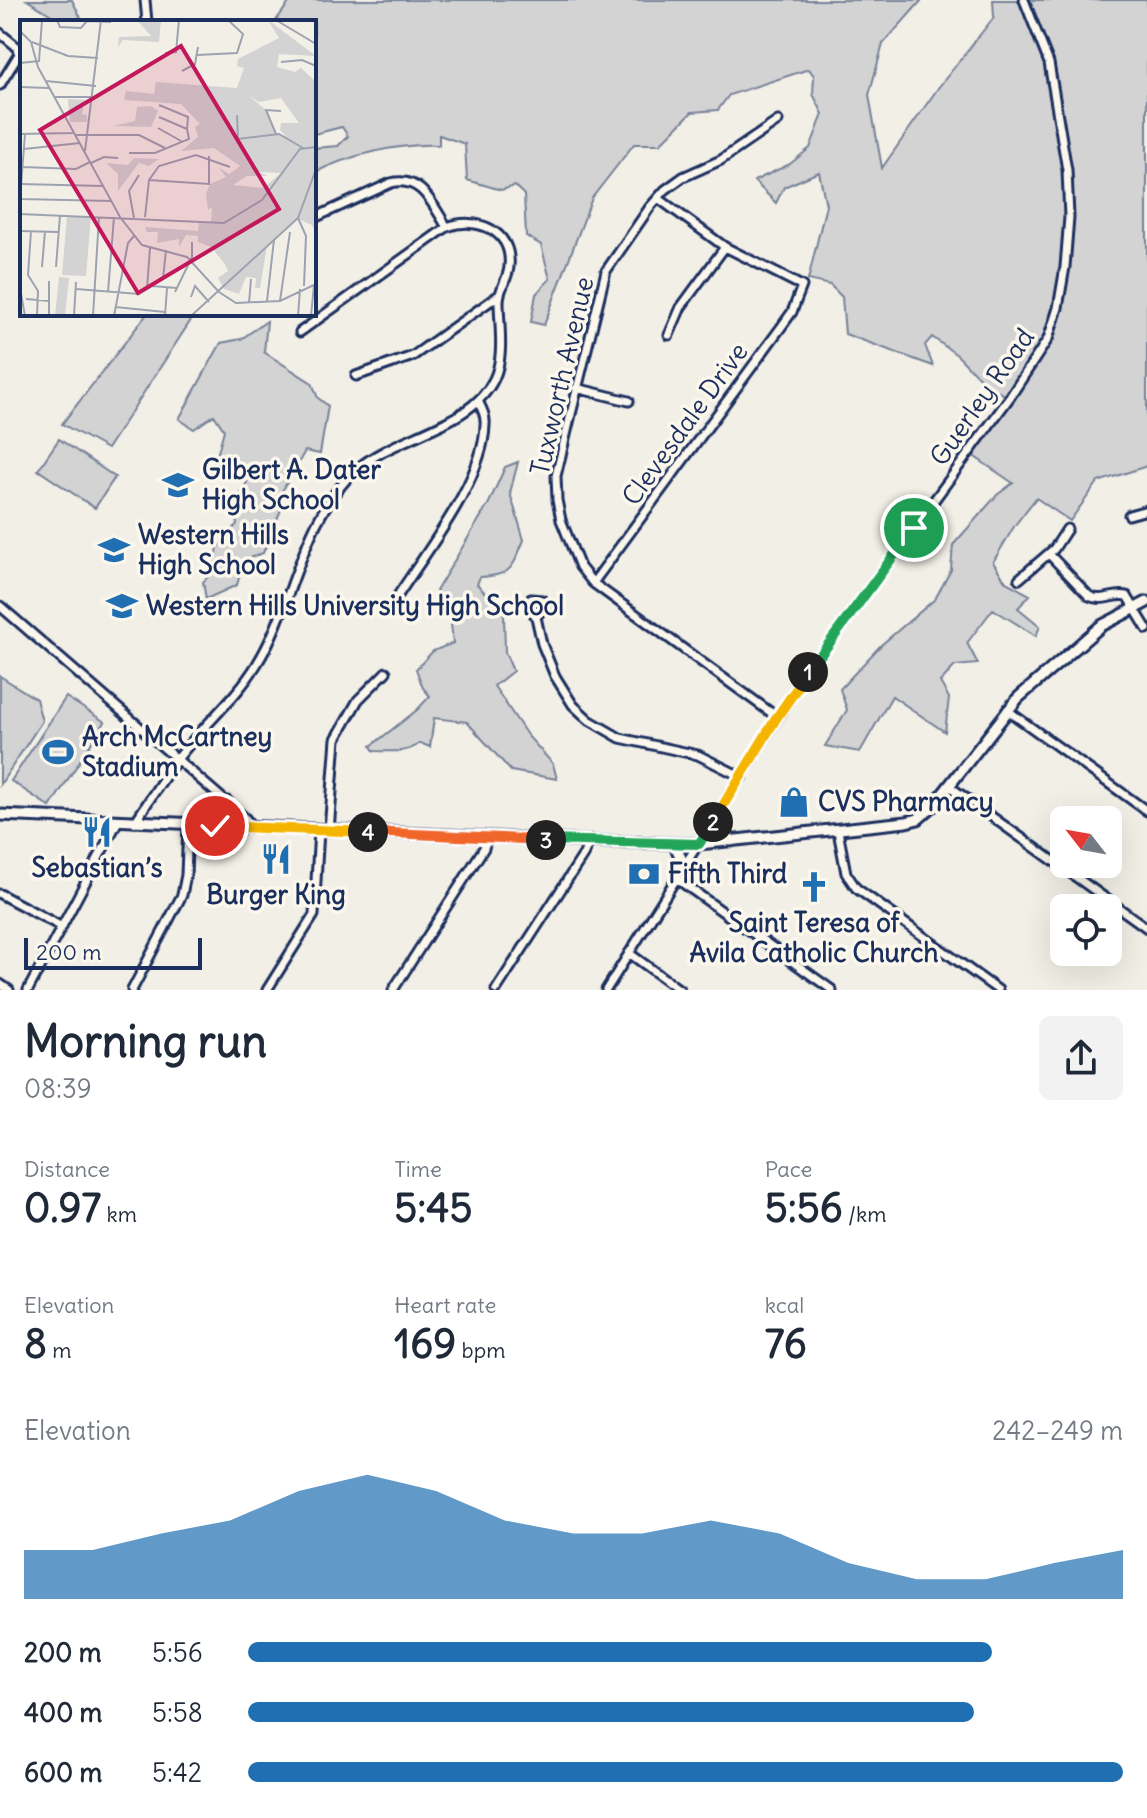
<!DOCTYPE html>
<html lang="en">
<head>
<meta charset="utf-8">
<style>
	:root { --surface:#fff; --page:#f2f2f3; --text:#1f2937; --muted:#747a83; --accent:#1f6fb2 }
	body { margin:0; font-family:Delius,sans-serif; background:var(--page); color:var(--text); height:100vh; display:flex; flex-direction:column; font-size:30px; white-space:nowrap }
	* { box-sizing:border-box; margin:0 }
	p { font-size:26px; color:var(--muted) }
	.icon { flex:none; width:44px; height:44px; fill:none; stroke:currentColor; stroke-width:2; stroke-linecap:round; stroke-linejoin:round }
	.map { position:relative; height:990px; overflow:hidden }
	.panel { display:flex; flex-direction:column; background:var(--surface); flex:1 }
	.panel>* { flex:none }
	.needle { width:52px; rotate:301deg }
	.fabs { position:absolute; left:1050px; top:806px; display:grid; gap:16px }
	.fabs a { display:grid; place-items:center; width:72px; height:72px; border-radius:12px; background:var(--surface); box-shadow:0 8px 32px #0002; font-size:40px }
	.scale { position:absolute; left:24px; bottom:20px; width:178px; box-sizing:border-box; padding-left:8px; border:4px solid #1b2f5e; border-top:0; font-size:22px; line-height:28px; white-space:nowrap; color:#1b2f5e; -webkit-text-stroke:6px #fbf7ec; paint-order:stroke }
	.pin { position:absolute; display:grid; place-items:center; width:68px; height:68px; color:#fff; margin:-34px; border:4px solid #fff; border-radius:50%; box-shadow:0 2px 8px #0007 }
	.km { position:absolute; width:40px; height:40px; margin:-20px; border-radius:50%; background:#222; color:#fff; font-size:22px; line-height:40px; text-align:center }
	.round { display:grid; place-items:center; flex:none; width:84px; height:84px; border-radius:12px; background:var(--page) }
	.head { display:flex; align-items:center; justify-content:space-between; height:136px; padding:0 24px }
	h1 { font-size:44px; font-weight:700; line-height:60px }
	.stats { display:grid; grid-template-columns:repeat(3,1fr); gap:12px; height:136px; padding:8px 24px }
	.stats div { display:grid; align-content:center }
	.stats b { font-size:40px; font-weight:700 }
	.stats small { font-size:22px; font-weight:400 }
	.stats p { font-size:22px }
	.chart { height:224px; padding:16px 24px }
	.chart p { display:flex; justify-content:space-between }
	.chart svg { width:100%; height:144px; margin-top:8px; fill:var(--accent); opacity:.7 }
	ul { padding:0 24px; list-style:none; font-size:26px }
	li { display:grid; grid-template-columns:128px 96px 1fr; align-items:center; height:60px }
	li i { height:20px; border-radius:10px; background:var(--accent) }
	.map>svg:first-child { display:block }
</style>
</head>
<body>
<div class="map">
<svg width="1147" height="990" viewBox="0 0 1147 990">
	<rect width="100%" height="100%" fill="#f2efe6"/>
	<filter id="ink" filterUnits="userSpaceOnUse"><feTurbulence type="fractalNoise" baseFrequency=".0125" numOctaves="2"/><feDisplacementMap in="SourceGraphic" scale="16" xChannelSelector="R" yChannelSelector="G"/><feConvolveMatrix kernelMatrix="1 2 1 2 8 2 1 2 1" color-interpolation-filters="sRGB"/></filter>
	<g filter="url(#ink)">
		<!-- green -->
		<path fill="#d2d3d2" stroke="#768198" stroke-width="2" d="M27,0H72L83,22H63Z
			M291,0H922L883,44L869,95L882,168L938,88L994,17L993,0H1147V466L1098,482L1070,521L1036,498L1015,525L993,562L1006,582L1030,595L1018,608L1040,626L1036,636L993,609L967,643L978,664L955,666L940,682L949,698L945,732L892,696L860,752L825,746L847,710L840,689L881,645L935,599L951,570L953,545L997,495L1013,483L969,453L1010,397L989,388L957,355L932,337L925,345L933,366L845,334L842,297L830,285L808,280L826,205L819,172L784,187L776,203L754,181L790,164L810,148L823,114L813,94L814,76L809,69L729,95L718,110L692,112L660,144H634L592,198L544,325L531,322L536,294L550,279L541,245L526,236L524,195L515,186L501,190L467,180L465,144L439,135V145C401,143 348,155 314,173V148L338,146L348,136L342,127L314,134V22H275Z
			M147,314H195L107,449L62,424Z
			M267,321L264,352L312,383L318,398L328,406L320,454L305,451L277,500L281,510L263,553L244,560L237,585L206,599L203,582L214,570L218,547L237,524L235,504L247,482V469L217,456L224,430L214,415L194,429L179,419L221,343L241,339Z
			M59,439L115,477L95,508L38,470Z
			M518,462L510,493L524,540C512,568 513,575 480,577L477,584L504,614L505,652L513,671L494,686L527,735L553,764L557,779L511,771L467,722L434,718L430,747L420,743C407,754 390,751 374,751L371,746L417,710L430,696L423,688L416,669L433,651L453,643L449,605L436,591L489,503L505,467Z
			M0,676L36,699L42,721L0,785Z
			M66,697L105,722L50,807L11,781Z"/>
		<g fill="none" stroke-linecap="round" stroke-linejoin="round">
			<defs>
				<path id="minor" d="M145,0L147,22
					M0,33L16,46L19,54L0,85
					M314,218L391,183C422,175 433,206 447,227
					M669,335L681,307L725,247
					M356,376L413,356L499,295
					M576,388L629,401
					M1129,515L1147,510
					M1049,554L1089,596C1103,603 1113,593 1127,596L1147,629
					M1019,579L1054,549L1067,529
					M593,583L782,326L792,312L802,286L725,247L658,198
					M395,600C425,553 484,480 485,425C486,416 482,409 478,401
					M0,606L246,819L251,826
					M536,617L544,607L542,600L531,599L528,604L536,617L542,644L555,676L573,705L589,720L620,738L698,755L742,777
					M1007,710L1147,811
					M777,717L593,583L580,567L561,520L557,500L556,476L606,271L650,207L665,190L683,177L721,160L778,121
					M949,786L1147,928
					M135,822C151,798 165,774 183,752C207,722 237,697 257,664C295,602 300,521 355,471C393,435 471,428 494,379C505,356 499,325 499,301C499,289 508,279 509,267C513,230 476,216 447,227L300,332
					M329,831L336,739L358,700L386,672
					M838,831L846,873L856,888L998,990
					M677,879L832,990
					M0,894L62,927
					M629,953L680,990
					M0,984L9,990
					M28,990L118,821
					M132,990L182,895L186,875L188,825
					M267,990L314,915L319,830
					M393,990L484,848L487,837
					M496,990L584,854L589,841
					M606,990L799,684L1010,397L1048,339L1058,308L1065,267L1069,217L1067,170L1049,63L1024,0"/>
				<path id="major" d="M0,815L578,841L699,844L906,822L918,819L934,805L1018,698L1101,626L1147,602
					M714,821L732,841
					M215,826L222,818L227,802
					M674,844L685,866"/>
			</defs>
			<!-- minor casing -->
			<use href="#minor" stroke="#1b2f5e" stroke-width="13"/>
			<!-- major casing -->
			<use href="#major" stroke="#1b2f5e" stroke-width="15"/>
			<!-- minor -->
			<use href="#minor" stroke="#fbf7ec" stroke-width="7"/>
			<!-- major -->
			<use href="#major" stroke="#fbf7ec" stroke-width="9"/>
		</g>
	</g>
	<g fill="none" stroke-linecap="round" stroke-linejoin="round" filter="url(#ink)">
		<defs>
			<path id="split-1" d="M808,672L914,528"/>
			<path id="split-2" d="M713,822L777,717L808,672"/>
			<path id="split-3" d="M546,840L699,844L713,822"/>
			<path id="split-4" d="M368,832L546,840"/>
			<path id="split-5" d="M215,826L368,832"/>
		</defs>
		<!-- split-1 casing -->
		<use href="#split-1" stroke="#fff" stroke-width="16"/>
		<!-- split-2 casing -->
		<use href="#split-2" stroke="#fff" stroke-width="16"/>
		<!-- split-3 casing -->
		<use href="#split-3" stroke="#fff" stroke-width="16"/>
		<!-- split-4 casing -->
		<use href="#split-4" stroke="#fff" stroke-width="16"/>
		<!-- split-5 casing -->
		<use href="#split-5" stroke="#fff" stroke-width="16"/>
		<!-- split-1 -->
		<use href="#split-1" stroke="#22a559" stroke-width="10"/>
		<!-- split-2 -->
		<use href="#split-2" stroke="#f5b400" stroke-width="10"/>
		<!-- split-3 -->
		<use href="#split-3" stroke="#22a559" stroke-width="10"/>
		<!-- split-4 -->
		<use href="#split-4" stroke="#f0652b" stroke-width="10"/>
		<!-- split-5 -->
		<use href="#split-5" stroke="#f5b400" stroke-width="10"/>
	</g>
	<!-- icons -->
	<defs>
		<symbol id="school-bare" viewBox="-9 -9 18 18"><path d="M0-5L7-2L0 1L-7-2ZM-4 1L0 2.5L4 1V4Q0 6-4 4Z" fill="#1f6fb2" stroke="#fbf7ec" stroke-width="2.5" paint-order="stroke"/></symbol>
		<symbol id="stadium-bare" viewBox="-9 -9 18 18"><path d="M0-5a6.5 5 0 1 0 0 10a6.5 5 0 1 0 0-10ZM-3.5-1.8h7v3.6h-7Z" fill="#1f6fb2" stroke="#fbf7ec" stroke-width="2.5" paint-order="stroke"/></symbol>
		<symbol id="shop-bare" viewBox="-9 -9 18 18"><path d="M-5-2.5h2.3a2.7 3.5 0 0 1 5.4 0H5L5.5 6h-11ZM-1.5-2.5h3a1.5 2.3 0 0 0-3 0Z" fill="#1f6fb2" stroke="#fbf7ec" stroke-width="2.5" paint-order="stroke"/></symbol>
		<symbol id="restaurant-bare" viewBox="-9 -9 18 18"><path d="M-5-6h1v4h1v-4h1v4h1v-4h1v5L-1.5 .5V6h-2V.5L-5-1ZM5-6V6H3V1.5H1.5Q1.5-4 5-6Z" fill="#1f6fb2" stroke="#fbf7ec" stroke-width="2.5" paint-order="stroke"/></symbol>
		<symbol id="bank-bare" viewBox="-9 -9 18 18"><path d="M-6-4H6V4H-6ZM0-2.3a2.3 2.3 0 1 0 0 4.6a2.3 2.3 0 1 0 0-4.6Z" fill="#1f6fb2" stroke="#fbf7ec" stroke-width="2.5" paint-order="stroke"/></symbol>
		<symbol id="church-bare" viewBox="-9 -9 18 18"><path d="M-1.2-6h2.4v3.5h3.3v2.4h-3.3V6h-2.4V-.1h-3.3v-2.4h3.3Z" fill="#1f6fb2" stroke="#fbf7ec" stroke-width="2.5" paint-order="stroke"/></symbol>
	</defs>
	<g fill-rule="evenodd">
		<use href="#school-bare" x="156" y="463" width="44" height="44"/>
		<use href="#school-bare" x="92" y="528" width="44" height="44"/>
		<use href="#school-bare" x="100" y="584" width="44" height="44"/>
		<use href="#stadium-bare" x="36" y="730" width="44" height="44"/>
		<use href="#shop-bare" x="772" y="780" width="44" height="44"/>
		<use href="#restaurant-bare" x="75" y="810" width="44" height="44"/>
		<use href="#restaurant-bare" x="254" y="837" width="44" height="44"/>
		<use href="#bank-bare" x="622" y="852" width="44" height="44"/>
		<use href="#church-bare" x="792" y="865" width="44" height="44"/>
	</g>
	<g text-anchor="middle" stroke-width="7" stroke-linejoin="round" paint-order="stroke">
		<!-- street labels -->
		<g font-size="26" fill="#1b2f5e" stroke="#fbf7ec">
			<text transform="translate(562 376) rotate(-77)" y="9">Tuxworth Avenue</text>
			<text transform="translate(982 397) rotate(-55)" y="9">Guerley Road</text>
			<text transform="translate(685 424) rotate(-54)" y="9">Clevesdale Drive</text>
		</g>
		<!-- poi labels -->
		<g font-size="26" font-weight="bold" fill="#1b2f5e" stroke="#fbf7ec" text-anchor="start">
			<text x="202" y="479">Gilbert A. Dater<tspan x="202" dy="30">High School</tspan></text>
			<text x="138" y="544">Western Hills<tspan x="138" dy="30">High School</tspan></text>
			<text x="146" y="615">Western Hills University High School</text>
			<text x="82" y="746">Arch McCartney<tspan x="82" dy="30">Stadium</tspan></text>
			<text x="818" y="811">CVS Pharmacy</text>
			<text x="97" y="877" text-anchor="middle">Sebastian’s</text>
			<text x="668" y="883">Fifth Third</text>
			<text x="276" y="904" text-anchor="middle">Burger King</text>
			<text x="814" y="932" text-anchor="middle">Saint Teresa of<tspan x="814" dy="30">Avila Catholic Church</tspan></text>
		</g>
	</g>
	<!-- overview -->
	<g transform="translate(20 20)">
		<rect width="296" height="296" fill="#f2efe6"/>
		<path d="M117,0H141L139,22L103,20L98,27L99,17L131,16ZM248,0L296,36L259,34L257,47L275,52L281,48L296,62V214L292,205L278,199L247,226L240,268H235L236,258L226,257L219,274L204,269L198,258L208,251L205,244L191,227L178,222V216L166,215L159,227V219L137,223L138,212H127L125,207L178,211L179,202L191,203L192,187L188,190L186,174L190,164L206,157L199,148L209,154L220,146L194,128L161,131L178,117L175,107L180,104L161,84L104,80L106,71L134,74L136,62L217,68L224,48L217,46L218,39L259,18ZM229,76L239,82L261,78L279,103H261L260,110L266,116L256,114L246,90ZM238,152L261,153L243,168L213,165L227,156H248ZM48,79L65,80L62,94L67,95V102H50ZM131,86L138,91L131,107L93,106L115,101L117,87ZM114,138L139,139L129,146L119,143L98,171V154L86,143L108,145ZM47,196H71L66,256L42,255ZM39,257L49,258L45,296H35Z" fill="#d2d3d2" fill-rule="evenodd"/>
		<path fill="none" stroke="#9ca2b0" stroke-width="2" d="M37,0L40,7L61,8L67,1M256,0L296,24M67,1L91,2M0,11L11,22L18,47L100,197L122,225L167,237L199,272L216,283L260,281L296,264M12,22L48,36L78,38M145,33L156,32L159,0M177,35L217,33L223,14L208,0M261,42L282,40L296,46M0,43L19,41L22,0M162,51L175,44L178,27M26,61L76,66M0,67L29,68M35,77H75M139,85L168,97L167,109M217,95L218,119L259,114L283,128M138,108L161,121M0,114L53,113M256,114L246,90L261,91M55,115H119L145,128M4,129L60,123M65,131L81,0M109,133H135L169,119L167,109L139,97M71,143L84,137L98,138M3,147L56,149L70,142M129,160L189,164V136M0,164L83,166M0,179L91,181M0,179L5,114M0,194L204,203L242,180L280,129L296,127M125,197L129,160L139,146L176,135L210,147M114,198L109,171L119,155M278,198L286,216L284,266M0,211L38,212M11,211L8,255L18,271L17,296M22,247L25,211M36,247L40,195M143,259L146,230M29,261V296M0,268L5,296M56,269L119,274L132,266L157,268M127,269L130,228M88,272L94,197M155,272L172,237V222M171,277L175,266L189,282M6,279L30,281M247,281L254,220M260,281L270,212M229,283L231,259M95,287L145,292M54,296L56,262M73,296L79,197M94,296L108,223L114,216M145,296L147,268M171,296L278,198L296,149M278,296L280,269M291,296L294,265"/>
		<path fill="#c2185b" fill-opacity="0.15" stroke="#c2185b" stroke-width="4" d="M161,26L259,189L118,273L20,110Z"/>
		<rect width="296" height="296" fill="none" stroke="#1b2f5e" stroke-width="4"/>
	</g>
</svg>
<div class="fabs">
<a><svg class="needle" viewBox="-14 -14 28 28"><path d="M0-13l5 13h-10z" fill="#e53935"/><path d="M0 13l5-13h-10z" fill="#747a83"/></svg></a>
<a><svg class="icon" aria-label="locate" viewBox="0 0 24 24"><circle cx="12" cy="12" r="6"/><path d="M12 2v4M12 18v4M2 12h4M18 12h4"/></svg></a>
</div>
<div class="scale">200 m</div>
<div class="pin" style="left:914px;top:528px;background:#1e9e55"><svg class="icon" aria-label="arrive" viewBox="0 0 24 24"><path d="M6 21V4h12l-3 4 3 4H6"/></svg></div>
<div class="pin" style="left:215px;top:826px;background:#d93025"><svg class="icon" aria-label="check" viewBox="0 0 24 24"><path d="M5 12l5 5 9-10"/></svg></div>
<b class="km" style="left:808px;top:672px">1</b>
<b class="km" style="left:713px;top:822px">2</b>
<b class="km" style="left:546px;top:840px">3</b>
<b class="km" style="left:368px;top:832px">4</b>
</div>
<section class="panel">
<div class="head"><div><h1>Morning run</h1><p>08:39</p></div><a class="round"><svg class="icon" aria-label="share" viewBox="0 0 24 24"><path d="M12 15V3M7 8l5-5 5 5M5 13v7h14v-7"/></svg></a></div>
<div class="stats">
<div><p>Distance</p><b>0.97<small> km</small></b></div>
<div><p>Time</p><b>5:45</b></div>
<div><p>Pace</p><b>5:56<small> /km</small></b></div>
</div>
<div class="stats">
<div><p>Elevation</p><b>8<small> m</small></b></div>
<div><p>Heart rate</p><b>169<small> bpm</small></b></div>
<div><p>kcal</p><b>76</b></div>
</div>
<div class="chart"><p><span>Elevation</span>242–249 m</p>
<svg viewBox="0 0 160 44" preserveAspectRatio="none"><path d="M0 44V29L10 29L20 24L30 20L40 11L50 6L60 11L70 20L80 24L90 24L100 20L110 24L120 33L130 38L140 38L150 33L160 29V44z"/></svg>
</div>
<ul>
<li><b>200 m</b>5:56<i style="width:85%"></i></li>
<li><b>400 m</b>5:58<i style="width:83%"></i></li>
<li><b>600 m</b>5:42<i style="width:100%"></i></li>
</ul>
</section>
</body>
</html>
